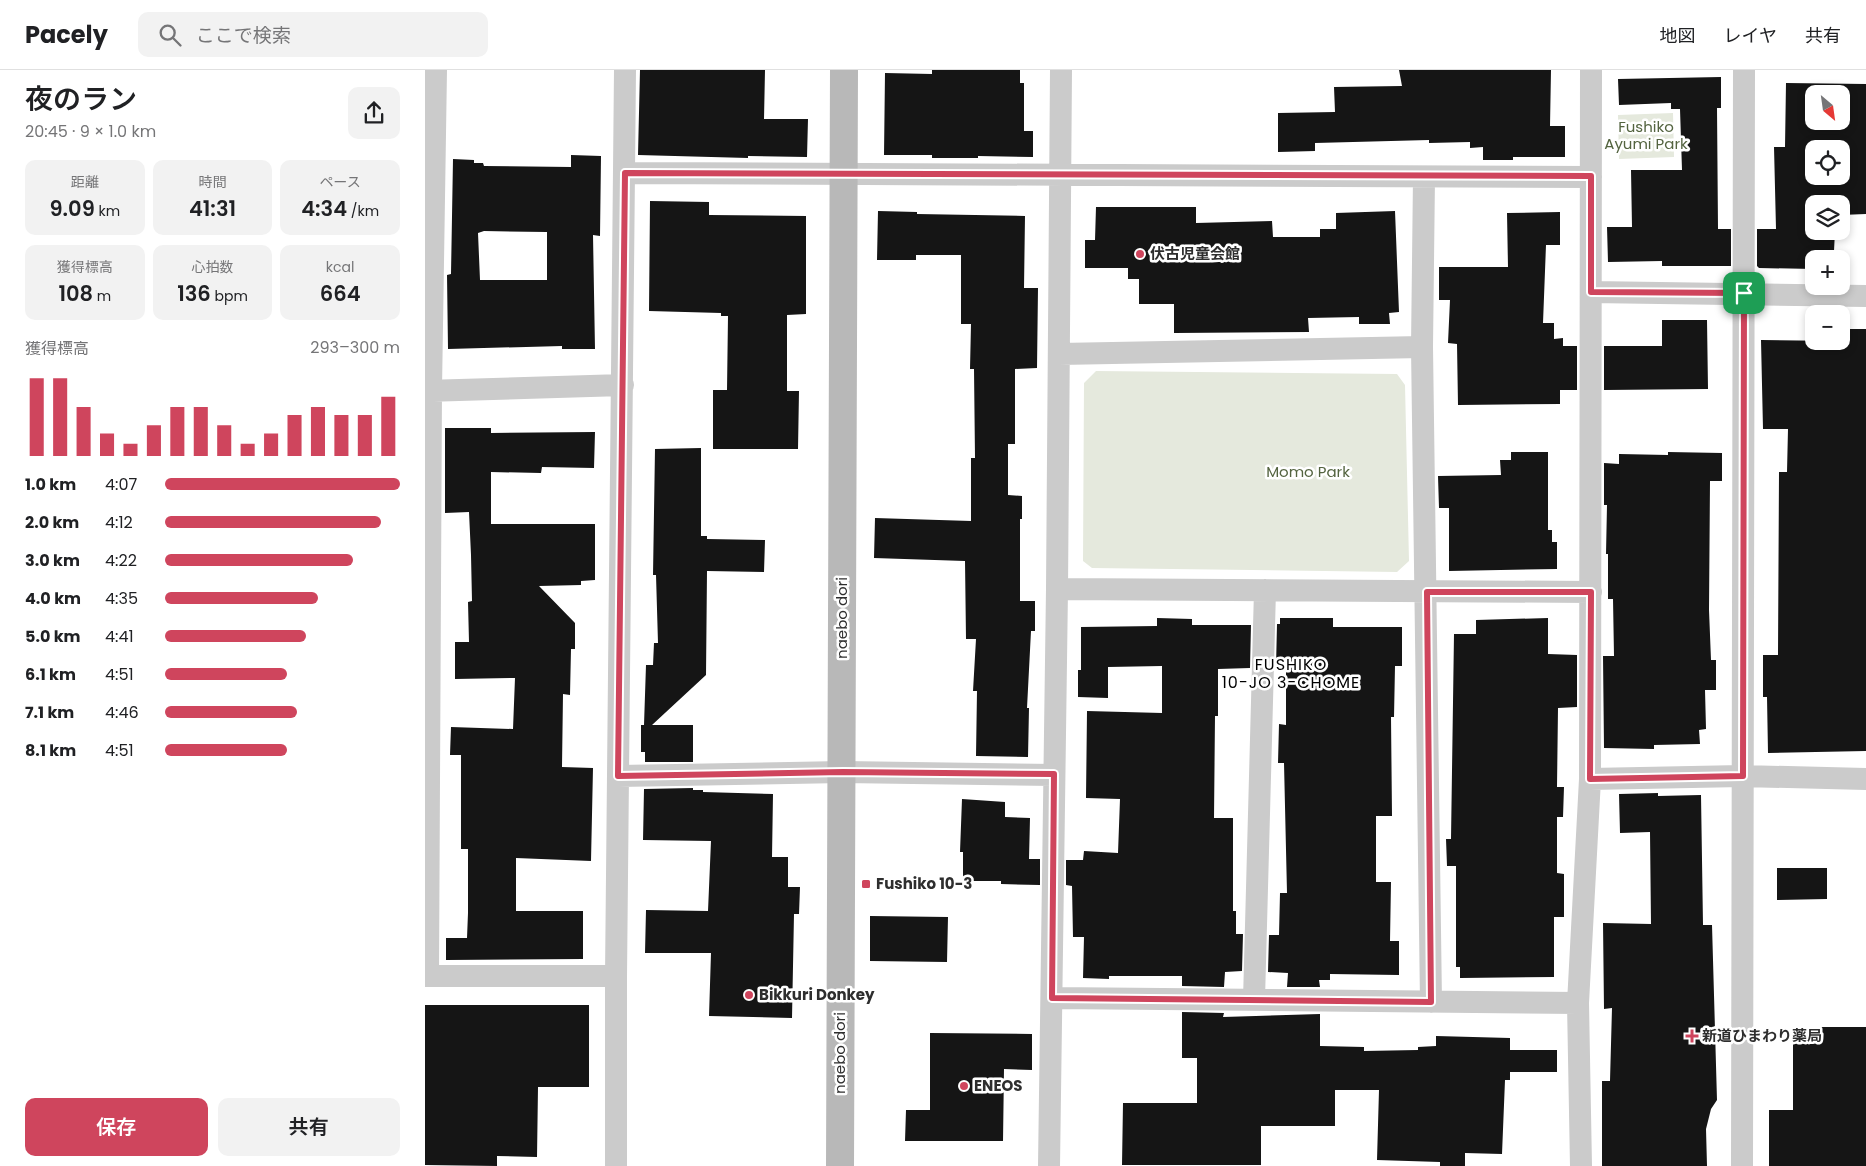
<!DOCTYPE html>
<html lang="ja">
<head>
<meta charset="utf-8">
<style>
	:root { --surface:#fff; --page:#f2f2f2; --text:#202124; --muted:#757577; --line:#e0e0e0; --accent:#cf455d }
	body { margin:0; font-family:Poppins,"Noto Sans JP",sans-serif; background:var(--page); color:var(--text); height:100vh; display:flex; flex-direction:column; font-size:19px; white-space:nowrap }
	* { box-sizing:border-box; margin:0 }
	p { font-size:16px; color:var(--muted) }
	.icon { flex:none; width:28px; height:28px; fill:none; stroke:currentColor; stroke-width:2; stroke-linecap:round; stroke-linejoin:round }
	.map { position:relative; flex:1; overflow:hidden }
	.drawer { display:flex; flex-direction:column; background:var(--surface); width:425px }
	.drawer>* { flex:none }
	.needle { width:32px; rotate:151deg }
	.fabs { position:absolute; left:1380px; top:15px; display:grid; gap:10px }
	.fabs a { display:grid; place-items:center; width:45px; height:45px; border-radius:10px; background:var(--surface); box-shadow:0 2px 8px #0003; font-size:25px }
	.pin { position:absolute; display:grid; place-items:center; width:42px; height:42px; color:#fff; margin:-21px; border-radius:10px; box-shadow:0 2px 8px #0006 }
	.round { display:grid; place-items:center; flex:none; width:52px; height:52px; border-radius:10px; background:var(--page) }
	.headline { display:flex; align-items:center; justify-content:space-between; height:85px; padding:0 25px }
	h1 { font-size:28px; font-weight:600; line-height:38px }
	.figures { display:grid; grid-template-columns:repeat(3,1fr); gap:8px; height:85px; padding:5px 25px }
	.figures div { display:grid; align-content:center; border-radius:10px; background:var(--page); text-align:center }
	.figures b { font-size:21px; font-weight:600 }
	.figures small { font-size:14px; font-weight:400 }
	.figures p { font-size:14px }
	.chart { height:140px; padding:10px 25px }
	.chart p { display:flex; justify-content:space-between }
	.chart svg { width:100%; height:90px; margin-top:5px; stroke:var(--accent); stroke-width:6 }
	.action { display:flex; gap:10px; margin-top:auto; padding:10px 25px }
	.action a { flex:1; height:58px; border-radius:10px; background:var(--accent); color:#fff; font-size:20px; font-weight:600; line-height:58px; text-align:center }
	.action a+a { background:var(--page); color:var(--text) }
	ul { padding:0 25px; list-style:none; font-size:16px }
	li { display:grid; grid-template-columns:80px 60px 1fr; align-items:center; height:38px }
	li i { height:12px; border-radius:6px; background:var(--accent) }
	header { display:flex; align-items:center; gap:30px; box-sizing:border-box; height:70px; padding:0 25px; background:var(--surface); border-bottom:1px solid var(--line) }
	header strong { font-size:24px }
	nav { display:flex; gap:28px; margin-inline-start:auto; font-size:18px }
	.search { width:350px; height:45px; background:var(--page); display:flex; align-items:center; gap:12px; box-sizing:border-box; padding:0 18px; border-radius:10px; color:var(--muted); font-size:19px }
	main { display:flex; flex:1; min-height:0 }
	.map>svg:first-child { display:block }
</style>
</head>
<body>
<header>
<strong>Pacely</strong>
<div class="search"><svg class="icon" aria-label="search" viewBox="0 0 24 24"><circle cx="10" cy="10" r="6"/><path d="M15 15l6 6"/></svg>ここで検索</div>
<nav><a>地図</a><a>レイヤ</a><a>共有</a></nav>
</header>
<main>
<section class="drawer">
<div class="headline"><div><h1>夜のラン</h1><p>20:45 · 9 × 1.0 km</p></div><a class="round"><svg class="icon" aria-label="share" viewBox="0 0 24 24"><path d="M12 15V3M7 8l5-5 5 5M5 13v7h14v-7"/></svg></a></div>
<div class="figures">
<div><p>距離</p><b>9.09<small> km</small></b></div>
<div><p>時間</p><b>41:31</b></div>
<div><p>ペース</p><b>4:34<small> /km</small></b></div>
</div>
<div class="figures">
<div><p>獲得標高</p><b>108<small> m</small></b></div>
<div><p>心拍数</p><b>136<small> bpm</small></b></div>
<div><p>kcal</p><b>664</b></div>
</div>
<div class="chart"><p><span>獲得標高</span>293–300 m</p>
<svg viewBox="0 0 160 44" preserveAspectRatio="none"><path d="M5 44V6M15 44V6M25 44V20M35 44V33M45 44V38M55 44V29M65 44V20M75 44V20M85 44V29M95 44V38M105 44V33M115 44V24M125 44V20M135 44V24M145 44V24M155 44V15"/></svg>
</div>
<ul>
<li><b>1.0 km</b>4:07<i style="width:100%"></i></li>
<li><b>2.0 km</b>4:12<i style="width:92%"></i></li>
<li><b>3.0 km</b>4:22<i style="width:80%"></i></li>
<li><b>4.0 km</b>4:35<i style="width:65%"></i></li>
<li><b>5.0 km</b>4:41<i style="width:60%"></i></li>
<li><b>6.1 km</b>4:51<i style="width:52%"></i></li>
<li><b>7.1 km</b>4:46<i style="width:56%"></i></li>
<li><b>8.1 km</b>4:51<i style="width:52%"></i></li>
</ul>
<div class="action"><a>保存</a><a>共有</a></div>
</section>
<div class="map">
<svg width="1441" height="1096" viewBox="0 0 1441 1096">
	<rect width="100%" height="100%" fill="#fff"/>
	<!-- green -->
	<path fill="#e5e9dd" d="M1248,43L1249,87L1194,89L1193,45Z
		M671,301L972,304L980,315L984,491L972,502L667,498L658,491L659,313Z"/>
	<!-- building -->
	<path fill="#151515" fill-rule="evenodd" d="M215,0H340L339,49H383L382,87L323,86V88L213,85Z
		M507,0H595V13H599V61H608V87L553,86V88H507V85H459L460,3L507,4Z
		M974,0H1126L1125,56H1140V87H1088V90H1058V77L1045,78V72L1004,73V70L890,73V81L853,82V43L910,42L909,17L977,16Z
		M1296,7V38H1292L1293,159H1306V196H1237V191L1183,192L1182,157H1207L1206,100H1257L1255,39H1246V33L1194,35L1193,9Z
		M1361,13L1441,14V144L1416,145V134H1389V161H1410L1409,181H1390L1389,199L1334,198L1332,196V159H1351L1349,77H1360ZM1389,24H1416V51H1389ZM1389,79H1416V106H1389Z
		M146,85L176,86L175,166L168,165L170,279H137V276L23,279L22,205L26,204L28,89L49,90V93H58L59,96L146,97ZM59,161L122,162V210H55L53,163Z
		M225,131L284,132V145L381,146V244L362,245V321H374L373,379H288V320H302L303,246H296V243L224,241Z
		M671,137H771V153L847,151L848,167H895V159H911V143L970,141L974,242L964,243L965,254H934V247L883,248L884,262L749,263V234H714V209H703V198H660V170H670Z
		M453,141L492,142V144L600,146L599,218H613L612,298L590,299V374H583V425L597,426V449H595V531H610V561H606L602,638H604L603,687L551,686L552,621H548L551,569H541L540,491L449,488L450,448L546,451V388H550L549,299H545L546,254H536V185H491V190H452Z
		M1135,142V175H1121L1118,253H1129V269L1138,268V276H1152V320H1135V334L1033,335L1032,274L1023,273L1025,230H1014V197H1083L1082,143Z
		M1237,250H1282L1283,319L1179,320V276H1237Z
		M1419,259H1441V681L1343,683L1342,627H1338V585H1353L1354,402H1362L1363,359H1338L1336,270L1416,271L1419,270Z
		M20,358H66V363L170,362L169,398L117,397L116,403L66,402V454H170V510L156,511V515L114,516L150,553V579H146L145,625L138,624L137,697L168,698L166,791L91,788V841H158V889L21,890V868H42L43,843V779H36V685H25L26,657L88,659L90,608L30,609V572H44L43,532L47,531L46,485L44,442L20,443Z
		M276,378V466H282V469L340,470L339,502L282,501L281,605L227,655H268V692H220V682H216V655H219L221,595H228L229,573H233L231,505H228L230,379Z
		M1086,382H1123V460H1127V472H1132V499L1024,501V438H1014L1013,406L1076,405L1075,390H1086Z
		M1243,382L1297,383V411H1285L1284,540L1286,590H1291V620H1280L1281,659L1274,660L1275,674L1229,675V679L1179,678L1178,586H1189L1188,529H1183V484H1181L1182,435H1179V393L1194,394V384L1243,385Z
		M732,548L767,549V555H826L825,598L793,599V646H790L789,748H808V841H811V864H818L817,901L800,902L799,917L757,916V906H684V909L658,908L659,867H648L647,816L641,815V790H658L659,781L693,783L695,729L661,728L662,641L737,643V596L683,597V628L653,627V600H656V557L732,556Z
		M855,548H908V557H977V596H970L969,647H966L967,746H951V812H966L965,871H974V905L905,904V910H894L895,917H862L863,903L843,902L844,865H854L855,823H862L859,693H853L854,654L861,655V597H851L852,554H855Z
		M1123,548V584L1152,585V637L1133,638L1132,717H1139L1138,747H1132V803L1139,804V847H1129V907L1035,908V897H1031V796H1022L1021,769H1026L1029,564H1051V550Z
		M268,718V720H278V722L348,724L347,787H363V817H375L374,844H369L367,948L284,946L286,883H220L221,840L283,841L286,771L218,770L219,719Z
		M1233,723V726L1276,725L1278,855H1287L1292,1030L1286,1039L1281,1059L1282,1096H1177V1011H1185L1187,938L1179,939L1178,853L1226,854L1225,762L1195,763L1194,724Z
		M537,729L580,732V747L605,748L604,789H615V815L576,814V811H538V782H535Z
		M1352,798H1402V829L1352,830Z
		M445,846L523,847L522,892L445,891Z
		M0,935H164V1017H113L112,1087L72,1086V1096L0,1095Z
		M757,942L799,943L798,947L895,944V976L939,977V981L993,980V977L1011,976V966L1085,968V980H1132V1002H1085V1010H1080L1077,1084L1040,1083V1096H1015V1092L952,1090L954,1020H910V1056H836V1095H697L698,1033H772V988H757Z
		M1368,957H1441V1096H1344V1040H1368Z
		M505,963L607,964V1000L579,999L578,1071H480L481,1040H505Z"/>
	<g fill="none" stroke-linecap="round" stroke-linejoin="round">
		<!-- street -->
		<path stroke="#cbcbcb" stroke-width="22" d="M200,103L1166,107
			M999,107L997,277L1006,932
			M1166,222L1441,226
			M634,284L997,277
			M0,321L198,315
			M632,519L1166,522
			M193,706L418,702L629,705
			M1165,709L1317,706L1441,709
			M0,906H191
			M3,906L6,320L11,0
			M627,928L1153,933
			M829,930L840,520
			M191,1096V906L200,0
			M624,1096L632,519L636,0
			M1156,1096L1153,933L1165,709L1166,0
			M1317,1096L1319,0"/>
		<!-- secondary -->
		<path stroke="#b8b8b8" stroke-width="28" d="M415,1096L419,0"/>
	</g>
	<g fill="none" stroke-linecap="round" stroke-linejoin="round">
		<defs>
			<path id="route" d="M200,103L1166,106V222L1319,223L1318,706L1165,709L1166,522H1002L1006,932L627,928L629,704L418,702L193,706Z"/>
		</defs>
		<!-- route casing -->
		<use href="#route" stroke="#fff" stroke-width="10"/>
		<!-- route -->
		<use href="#route" stroke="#cf455d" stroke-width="6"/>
	</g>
	<!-- markers -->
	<g fill="#cf455d" stroke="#fff" stroke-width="2">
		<circle cx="715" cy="184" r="5"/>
		<rect x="436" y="809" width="10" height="10" rx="2.5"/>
		<circle cx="324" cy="925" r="5"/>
		<path d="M1264.5 958.5h5v5h5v5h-5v5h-5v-5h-5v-5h5z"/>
		<circle cx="539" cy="1016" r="5"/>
	</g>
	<g text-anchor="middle" stroke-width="5" stroke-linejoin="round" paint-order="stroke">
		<!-- park labels -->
		<g font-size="15" fill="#546440" stroke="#fff">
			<text x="1221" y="62">Fushiko<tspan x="1221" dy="17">Ayumi Park</tspan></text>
			<text x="883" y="407">Momo Park</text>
		</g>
		<!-- poi labels -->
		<g font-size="15" font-weight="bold" fill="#2e2e2e" stroke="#fff" text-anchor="start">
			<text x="725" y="189">伏古児童会館</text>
			<text x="451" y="819">Fushiko 10-3</text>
			<text x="334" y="930">Bikkuri Donkey</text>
			<text x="1277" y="971">新道ひまわり薬局</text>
			<text x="549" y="1021">ENEOS</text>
		</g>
		<!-- street labels -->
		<g font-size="15" fill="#2e2e2e" stroke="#fff">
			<text transform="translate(417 548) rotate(-90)" y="5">naebo dori</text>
			<text transform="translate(415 983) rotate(-90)" y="5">naebo dori</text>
		</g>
		<!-- neighbourhood labels -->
		<g font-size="16" letter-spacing="1" fill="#000" stroke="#fff">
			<text x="866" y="600">FUSHIKO<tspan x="866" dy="18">10-JO 3-CHOME</tspan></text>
		</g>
	</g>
</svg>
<div class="fabs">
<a><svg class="needle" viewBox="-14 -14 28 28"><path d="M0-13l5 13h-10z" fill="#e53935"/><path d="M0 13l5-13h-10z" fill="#757577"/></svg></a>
<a><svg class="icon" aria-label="locate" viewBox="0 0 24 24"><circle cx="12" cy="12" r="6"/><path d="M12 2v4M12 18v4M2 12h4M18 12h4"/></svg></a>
<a><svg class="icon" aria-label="layers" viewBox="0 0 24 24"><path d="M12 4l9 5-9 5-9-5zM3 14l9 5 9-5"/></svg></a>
<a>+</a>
<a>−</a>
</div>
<div class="pin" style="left:1319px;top:223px;background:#1e9e55"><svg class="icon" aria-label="arrive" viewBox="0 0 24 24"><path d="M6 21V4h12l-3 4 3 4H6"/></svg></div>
</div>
</main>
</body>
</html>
